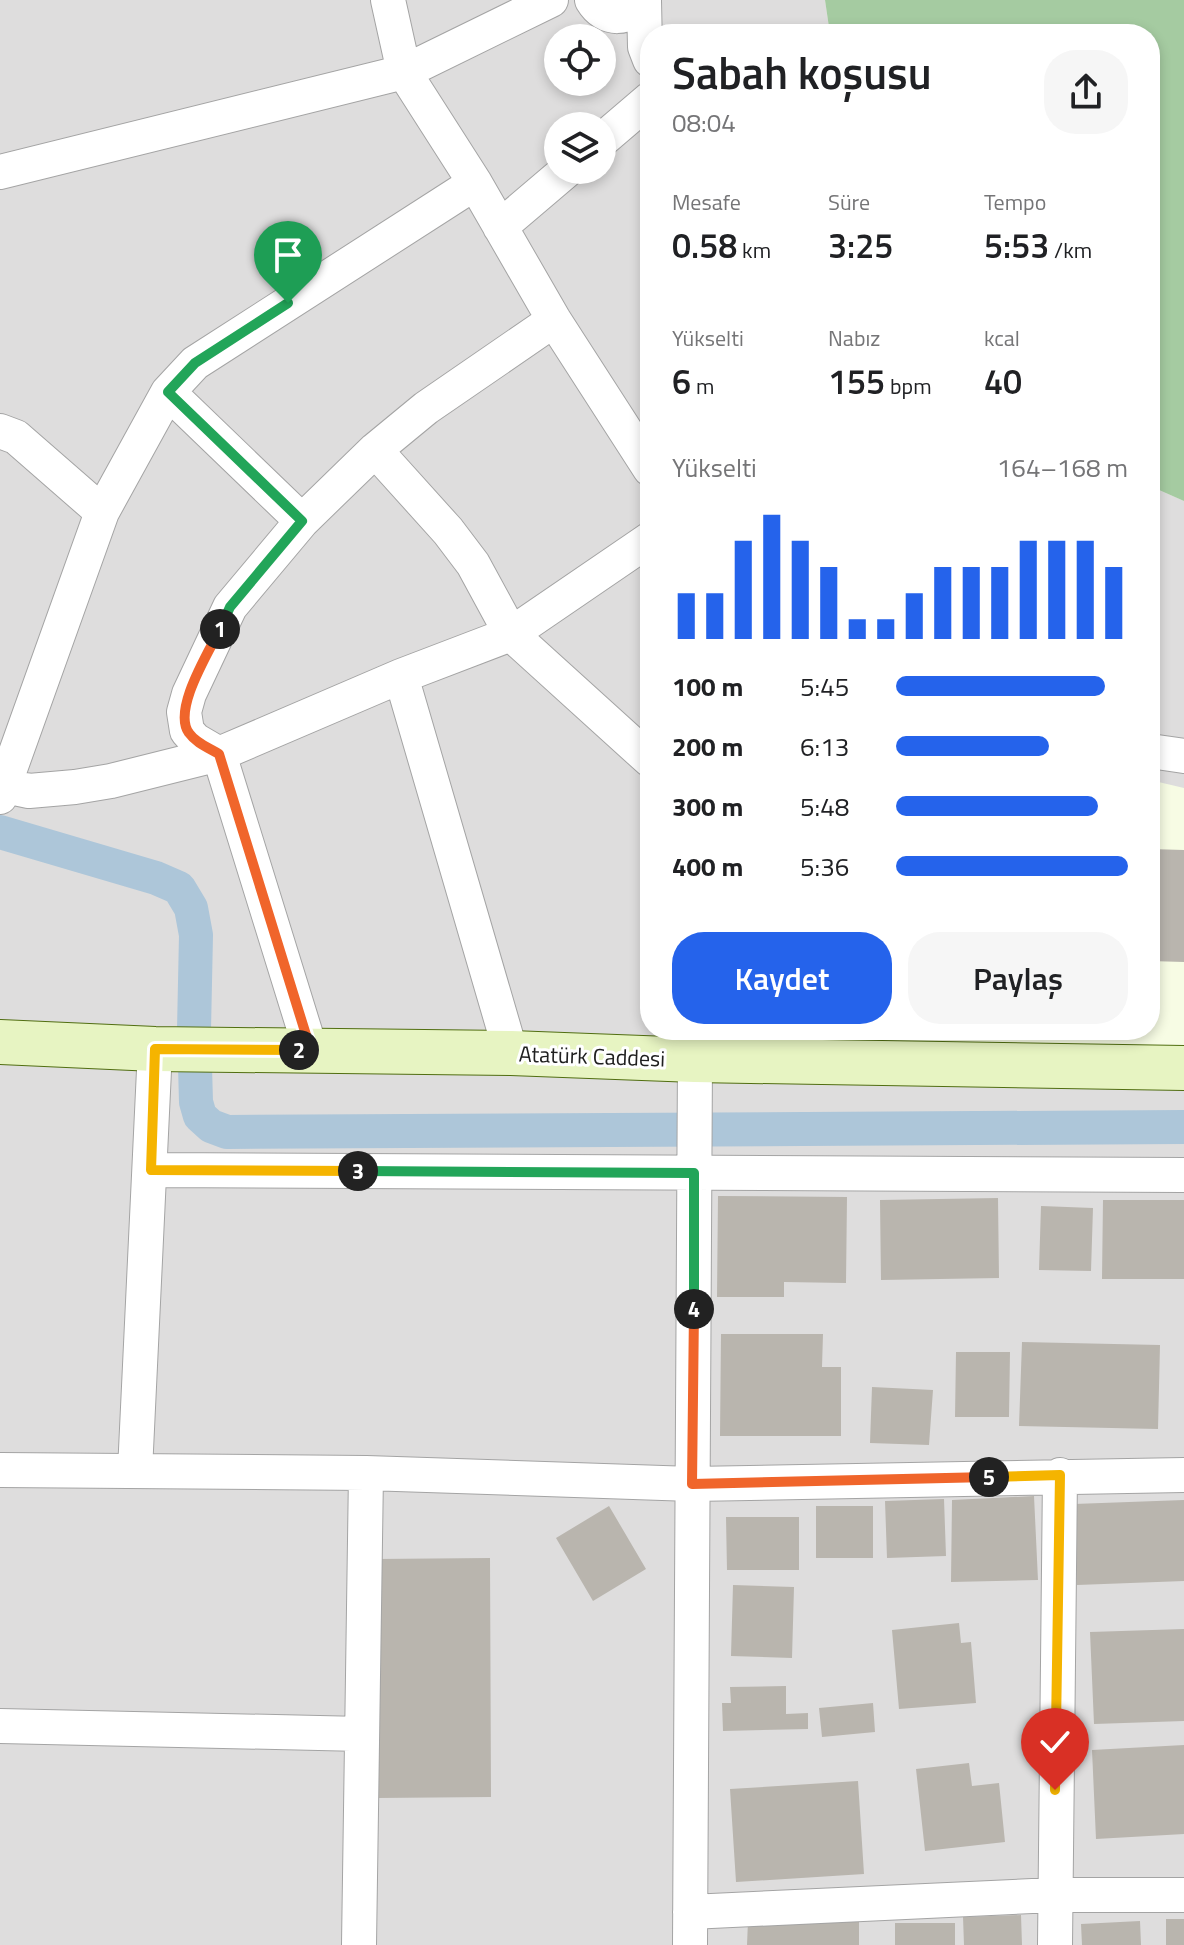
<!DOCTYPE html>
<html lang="tr">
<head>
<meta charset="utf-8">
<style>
	:root { --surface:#fff; --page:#f6f6f6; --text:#202124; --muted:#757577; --accent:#2563eb }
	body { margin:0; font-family:"Titillium Web",sans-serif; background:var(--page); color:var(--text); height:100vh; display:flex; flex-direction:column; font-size:30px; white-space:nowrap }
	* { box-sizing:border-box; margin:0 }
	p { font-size:26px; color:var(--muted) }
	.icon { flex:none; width:44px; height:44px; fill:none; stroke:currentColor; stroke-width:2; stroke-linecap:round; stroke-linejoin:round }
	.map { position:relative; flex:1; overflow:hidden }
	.sheet { position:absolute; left:640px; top:24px; width:520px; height:1016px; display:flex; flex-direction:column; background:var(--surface); border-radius:32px; box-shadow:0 4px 12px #0003 }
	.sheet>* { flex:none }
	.buttons { position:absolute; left:544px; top:24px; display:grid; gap:16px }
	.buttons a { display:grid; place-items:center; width:72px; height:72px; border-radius:50%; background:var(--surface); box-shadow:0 4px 12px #0003; font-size:40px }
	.pin { position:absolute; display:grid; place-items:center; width:68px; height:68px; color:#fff; margin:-82px -34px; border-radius:50% 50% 50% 0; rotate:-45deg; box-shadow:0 0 8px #0007 }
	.pin .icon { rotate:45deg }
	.km { position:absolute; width:40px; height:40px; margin:-20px; border-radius:50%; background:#222; color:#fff; font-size:22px; line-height:40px; text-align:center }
	.round { display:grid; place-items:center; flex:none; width:84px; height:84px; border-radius:32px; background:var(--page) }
	.head { display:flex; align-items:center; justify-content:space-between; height:136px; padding:0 32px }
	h1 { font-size:44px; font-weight:600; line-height:60px }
	.metrics { display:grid; grid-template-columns:repeat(3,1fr); gap:12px; height:136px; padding:8px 32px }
	.metrics div { display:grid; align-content:center }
	.metrics b { font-size:34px; font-weight:600 }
	.metrics small { font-size:22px; font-weight:400 }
	.metrics p { font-size:22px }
	.chart { height:224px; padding:16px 32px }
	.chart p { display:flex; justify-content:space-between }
	.chart svg { width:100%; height:144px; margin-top:8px; stroke:var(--accent); stroke-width:6 }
	.cta { display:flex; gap:16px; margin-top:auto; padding:16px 32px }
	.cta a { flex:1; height:92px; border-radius:32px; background:var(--accent); color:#fff; font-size:32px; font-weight:600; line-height:92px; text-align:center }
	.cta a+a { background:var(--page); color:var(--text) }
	ul { padding:0 32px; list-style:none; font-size:26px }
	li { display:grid; grid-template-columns:128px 96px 1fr; align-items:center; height:60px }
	li i { height:20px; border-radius:10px; background:var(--accent) }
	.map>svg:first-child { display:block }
</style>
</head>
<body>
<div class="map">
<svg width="1184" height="1945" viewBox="0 0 1184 1945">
	<rect width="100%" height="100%" fill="#f0efe8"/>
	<!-- residential -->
	<path fill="#dedddd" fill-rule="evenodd" d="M0,0H825L830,34H650V1030H1150V486L1184,501V1945H0ZM558,38H602V82H558ZM558,126H602V170H558Z"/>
	<!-- education -->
	<path fill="#f7fce4" d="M1150,780L1184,788V1047L727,1046L724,1030H1150Z"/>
	<!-- forest -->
	<path fill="#a5cba1" d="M825,0H1184V501L1150,486V34H830Z"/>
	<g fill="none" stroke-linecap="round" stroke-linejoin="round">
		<!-- canal -->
		<path stroke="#adc6d9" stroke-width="34" d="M0,832L156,878L179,888L191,908L196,935L194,1030L196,1102L200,1116L211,1126L227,1132L1184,1127"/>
	</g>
	<!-- building -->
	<path fill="#b9b5ae" d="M1150,849L1184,850V962L1150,961Z
		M718,1196L847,1197L846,1283L784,1282V1297H717Z
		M998,1198L999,1278L881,1280L880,1200Z
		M1103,1200H1184V1279H1102Z
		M1041,1206L1093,1208L1091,1271L1039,1270Z
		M721,1334H823L822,1367H841V1436H720Z
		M1022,1342L1160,1345L1158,1429L1019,1426Z
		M956,1352H1010L1009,1417H955Z
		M872,1387L933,1390L929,1445L870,1443Z
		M1034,1496L1038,1580L951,1582L952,1500Z
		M944,1499L946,1556L887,1558L885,1501Z
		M1184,1500V1581L1077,1585L1074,1504Z
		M609,1506L646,1569L593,1601L556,1538Z
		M816,1506H873V1558H816Z
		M726,1517H799V1570H727Z
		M490,1558L491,1797L377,1798L376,1559Z
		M733,1585L794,1587L792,1658L731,1656Z
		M959,1623L961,1643L971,1642L976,1703L899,1709L892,1630Z
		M1184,1629V1721L1094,1724L1090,1632Z
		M786,1686V1714L808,1713V1729L723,1731L722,1703H731L730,1687Z
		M873,1703L875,1732L822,1737L819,1708Z
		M1184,1745V1834L1096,1839L1092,1750Z
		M969,1763L972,1786L999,1783L1005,1842L925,1851L916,1769Z
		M858,1781L864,1874L736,1882L730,1789Z
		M1021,1915L1022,1945H964L963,1917Z
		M1166,1919H1184V1945H1166Z
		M748,1921H859V1945H747Z
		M1140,1921L1141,1945H1082L1081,1924Z
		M895,1923H955V1945H895Z"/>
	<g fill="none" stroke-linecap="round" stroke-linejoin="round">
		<defs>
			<path id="street" d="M388,0L404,72L475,183L554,320L650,469
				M592,0C605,22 630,21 644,0
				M644,1L645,47L650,60
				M602,140L650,99
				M0,172L404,72L551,0
				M500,227L567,170
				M168,392L302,521
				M0,431L16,437L102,512
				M375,450L448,531L473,564L511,634L650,760
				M401,676L511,1053
				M1150,751L1184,756
				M0,785L29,791L75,787L111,781L219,754L401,676L511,634L650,539
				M0,797L102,512L168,392L195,363L475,183
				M311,1051L219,754L195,740L187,731L184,712L189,694L230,607L302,521L375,450L426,408L554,320
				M151,1170L1184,1175
				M0,1470L366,1473L692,1484L1184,1475
				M135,1471L155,1049
				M0,1726L362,1734
				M690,1912L1054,1895H1184
				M359,1945L366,1473
				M690,1945L695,1060
				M1055,1945L1060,1475"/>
			<path id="secondary" d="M0,1042L155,1049L511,1053L695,1060L1184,1068"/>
		</defs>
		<!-- street casing -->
		<use href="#street" stroke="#a4a4a4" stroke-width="36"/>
		<!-- secondary casing -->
		<use href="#secondary" stroke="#516e11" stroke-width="46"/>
		<!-- street -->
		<use href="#street" stroke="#fff" stroke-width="34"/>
		<!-- secondary -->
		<use href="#secondary" stroke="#e7f4c2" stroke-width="44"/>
	</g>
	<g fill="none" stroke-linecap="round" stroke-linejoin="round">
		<defs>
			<path id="split-1" d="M220,629L230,607L302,521L168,392L195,363L288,303"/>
			<path id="split-2" d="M220,629C209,652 172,710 189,733C196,743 209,748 219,754L311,1051L299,1050"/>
			<path id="split-3" d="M299,1050L155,1049L151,1170L358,1171"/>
			<path id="split-4" d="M358,1171L694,1173V1309"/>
			<path id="split-5" d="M694,1309L692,1484L989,1477"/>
			<path id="split-6" d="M989,1477L1060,1475L1055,1790"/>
		</defs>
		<!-- split-1 casing -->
		<use href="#split-1" stroke="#fff" stroke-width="16"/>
		<!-- split-2 casing -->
		<use href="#split-2" stroke="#fff" stroke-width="16"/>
		<!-- split-3 casing -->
		<use href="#split-3" stroke="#fff" stroke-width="16"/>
		<!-- split-4 casing -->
		<use href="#split-4" stroke="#fff" stroke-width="16"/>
		<!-- split-5 casing -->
		<use href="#split-5" stroke="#fff" stroke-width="16"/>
		<!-- split-6 casing -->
		<use href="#split-6" stroke="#fff" stroke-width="16"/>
		<!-- split-1 -->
		<use href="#split-1" stroke="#22a559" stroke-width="10"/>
		<!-- split-2 -->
		<use href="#split-2" stroke="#f0652b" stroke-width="10"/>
		<!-- split-3 -->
		<use href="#split-3" stroke="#f5b400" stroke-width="10"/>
		<!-- split-4 -->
		<use href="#split-4" stroke="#22a559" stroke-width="10"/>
		<!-- split-5 -->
		<use href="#split-5" stroke="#f0652b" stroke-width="10"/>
		<!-- split-6 -->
		<use href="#split-6" stroke="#f5b400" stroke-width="10"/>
	</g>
	<g text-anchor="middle" stroke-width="6" stroke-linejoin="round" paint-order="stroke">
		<!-- street labels -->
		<g font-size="22" fill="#202020" stroke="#fff">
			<text transform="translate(592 1056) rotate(2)" y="8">Atatürk Caddesi</text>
		</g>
	</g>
</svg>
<div class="buttons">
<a><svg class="icon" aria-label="locate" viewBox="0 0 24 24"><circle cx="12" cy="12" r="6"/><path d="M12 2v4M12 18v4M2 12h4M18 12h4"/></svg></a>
<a><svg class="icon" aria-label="layers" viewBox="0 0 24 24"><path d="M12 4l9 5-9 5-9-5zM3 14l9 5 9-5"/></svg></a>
</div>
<div class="pin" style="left:288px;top:303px;background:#1e9e55"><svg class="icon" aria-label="arrive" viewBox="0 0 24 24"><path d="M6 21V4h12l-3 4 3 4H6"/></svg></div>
<div class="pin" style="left:1055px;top:1790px;background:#d93025"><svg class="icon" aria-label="check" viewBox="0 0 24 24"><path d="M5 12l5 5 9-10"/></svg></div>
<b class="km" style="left:220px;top:629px">1</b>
<b class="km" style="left:299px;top:1050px">2</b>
<b class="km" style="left:358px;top:1171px">3</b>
<b class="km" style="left:694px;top:1309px">4</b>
<b class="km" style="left:989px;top:1477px">5</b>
<section class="sheet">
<div class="head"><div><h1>Sabah koşusu</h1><p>08:04</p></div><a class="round"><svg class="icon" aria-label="share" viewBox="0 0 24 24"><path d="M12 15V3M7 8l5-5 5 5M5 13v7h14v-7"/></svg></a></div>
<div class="metrics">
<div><p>Mesafe</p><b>0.58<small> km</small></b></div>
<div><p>Süre</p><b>3:25</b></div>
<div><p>Tempo</p><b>5:53<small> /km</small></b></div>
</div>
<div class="metrics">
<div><p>Yükselti</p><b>6<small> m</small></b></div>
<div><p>Nabız</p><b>155<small> bpm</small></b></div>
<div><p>kcal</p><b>40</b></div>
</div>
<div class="chart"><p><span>Yükselti</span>164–168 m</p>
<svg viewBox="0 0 160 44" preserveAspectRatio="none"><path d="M5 44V30M15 44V30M25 44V14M35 44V6M45 44V14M55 44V22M65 44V38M75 44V38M85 44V30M95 44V22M105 44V22M115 44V22M125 44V14M135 44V14M145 44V14M155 44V22"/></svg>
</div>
<ul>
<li><b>100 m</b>5:45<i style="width:90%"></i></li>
<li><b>200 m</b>6:13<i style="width:66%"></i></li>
<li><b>300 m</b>5:48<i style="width:87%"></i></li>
<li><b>400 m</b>5:36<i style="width:100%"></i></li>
</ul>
<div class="cta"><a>Kaydet</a><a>Paylaş</a></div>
</section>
</div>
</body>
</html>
